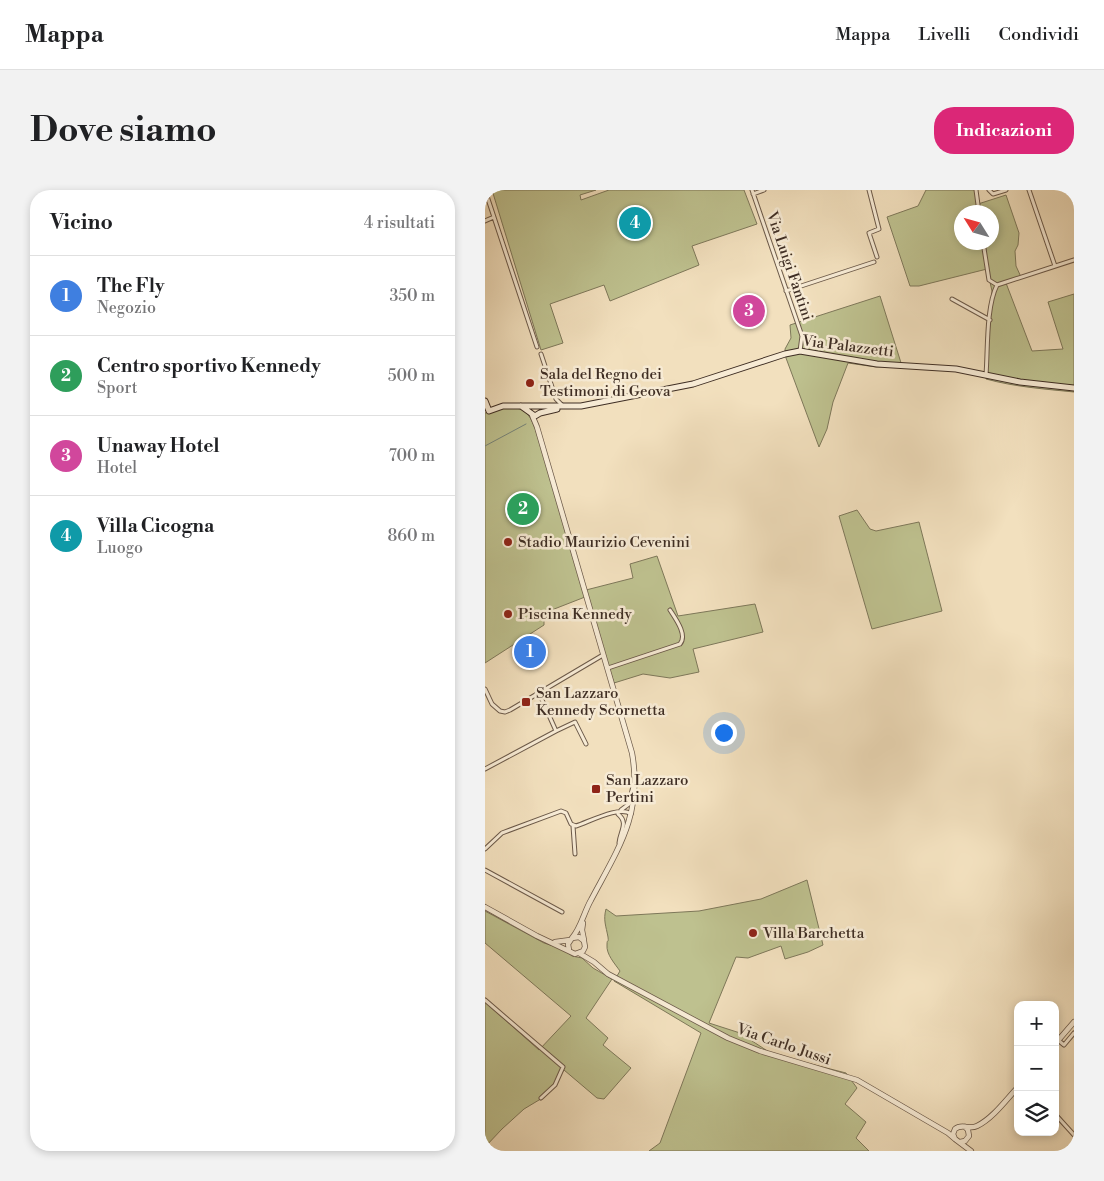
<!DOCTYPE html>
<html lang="it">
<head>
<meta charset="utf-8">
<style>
	body { margin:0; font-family:"Libre Bodoni",serif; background:#f2f2f2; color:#202124 }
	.controls { position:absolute; right:15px; bottom:15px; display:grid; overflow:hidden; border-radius:10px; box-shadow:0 2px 8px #0003 }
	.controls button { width:45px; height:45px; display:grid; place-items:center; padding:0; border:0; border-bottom:1px solid #e0e0e0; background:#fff; color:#202124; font:25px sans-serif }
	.compass { position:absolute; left:469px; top:15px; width:45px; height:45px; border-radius:50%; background:#fff; box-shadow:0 2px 8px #0003; rotate:307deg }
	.you { position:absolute; left:238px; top:542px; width:18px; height:18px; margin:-12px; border:4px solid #fff; border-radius:50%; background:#1a73e8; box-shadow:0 0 0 8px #1a73e833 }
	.badge { display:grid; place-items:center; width:32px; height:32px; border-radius:50%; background:#db2777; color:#fff; font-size:16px; font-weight:700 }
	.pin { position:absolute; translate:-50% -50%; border:2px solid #fff; box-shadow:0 1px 5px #0006 }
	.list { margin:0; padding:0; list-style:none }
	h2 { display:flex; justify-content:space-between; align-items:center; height:65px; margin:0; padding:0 20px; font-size:21px }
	h2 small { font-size:16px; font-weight:400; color:#757577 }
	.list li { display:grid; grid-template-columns:32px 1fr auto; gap:15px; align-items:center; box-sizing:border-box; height:80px; padding:0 20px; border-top:1px solid #e0e0e0 }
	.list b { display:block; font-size:19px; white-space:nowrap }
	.list p { margin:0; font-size:16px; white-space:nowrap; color:#757577 }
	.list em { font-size:16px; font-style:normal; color:#757577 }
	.icon { flex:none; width:28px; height:28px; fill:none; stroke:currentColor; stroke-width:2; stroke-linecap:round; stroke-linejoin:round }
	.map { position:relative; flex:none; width:589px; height:961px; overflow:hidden; border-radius:20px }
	header { display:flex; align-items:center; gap:30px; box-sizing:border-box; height:70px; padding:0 25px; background:#fff; border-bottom:1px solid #e0e0e0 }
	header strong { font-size:24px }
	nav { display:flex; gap:28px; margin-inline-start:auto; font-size:18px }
	.intro { display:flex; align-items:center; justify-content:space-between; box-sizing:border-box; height:120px; padding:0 30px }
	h1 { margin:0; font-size:35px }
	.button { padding:12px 22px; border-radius:20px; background:#db2777; color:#fff; font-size:18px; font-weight:700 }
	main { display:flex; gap:30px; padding:0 30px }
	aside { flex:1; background:#fff; border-radius:20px; box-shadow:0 2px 8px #0003 }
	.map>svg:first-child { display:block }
</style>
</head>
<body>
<header>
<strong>Mappa</strong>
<nav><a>Mappa</a><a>Livelli</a><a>Condividi</a></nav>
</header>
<div class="intro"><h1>Dove siamo</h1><a class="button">Indicazioni</a></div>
<main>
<aside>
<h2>Vicino<small>4 risultati</small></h2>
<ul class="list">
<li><span class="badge" style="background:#3f7fe0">1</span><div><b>The Fly</b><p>Negozio</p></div><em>350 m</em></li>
<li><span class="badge" style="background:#2e9e5b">2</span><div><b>Centro sportivo Kennedy</b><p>Sport</p></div><em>500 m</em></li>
<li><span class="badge" style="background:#d1479c">3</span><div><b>Unaway Hotel</b><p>Hotel</p></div><em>700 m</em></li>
<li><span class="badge" style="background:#0f9aa8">4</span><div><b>Villa Cicogna</b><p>Luogo</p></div><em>860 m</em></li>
</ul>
</aside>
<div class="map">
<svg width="589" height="961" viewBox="0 0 589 961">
	<rect width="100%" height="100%" fill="#f2e0be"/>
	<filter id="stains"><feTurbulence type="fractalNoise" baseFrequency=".004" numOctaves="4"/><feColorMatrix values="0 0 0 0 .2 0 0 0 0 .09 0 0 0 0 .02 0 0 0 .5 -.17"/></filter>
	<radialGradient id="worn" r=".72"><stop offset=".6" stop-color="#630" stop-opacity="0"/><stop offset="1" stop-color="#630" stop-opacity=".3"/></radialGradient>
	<path fill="#bec18f" stroke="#7e785a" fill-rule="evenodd" d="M 7,0 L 111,0 L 95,5 L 96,10 L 124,0 L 259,0 L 272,34 L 207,56 L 214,75 L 125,111 L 119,95 L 65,114 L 78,153 L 56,160 Z
		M 441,0 L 491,0 L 493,14 L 521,5 L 534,43 L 533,55 L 530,61 L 531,76 L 536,87 L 521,93 L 547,161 L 578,159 L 563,112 L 589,104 L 589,202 C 560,199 530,197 501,189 L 507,101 L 502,79 L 434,96 L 425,96 L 402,27 L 433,16 ZM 477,22 L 507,22 L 507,52 L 477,52 Z
		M 395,106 L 417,176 L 391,177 L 363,173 L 348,212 L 342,239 L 334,257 L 301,168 L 300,159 L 306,148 L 305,135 Z
		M 19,216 C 39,219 42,219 50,238 L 101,400 L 148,388 L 145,374 L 172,366 L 193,426 L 270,414 L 278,442 L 208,459 L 214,482 L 185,488 L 158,484 L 129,493 L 100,407 L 59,423 L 59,435 L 0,473 L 0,223 Z
		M 372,320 L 385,339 L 391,341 L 434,332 L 457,421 L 387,439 L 354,326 Z
		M 322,690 L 338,755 L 323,762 L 300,769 L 296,756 L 263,768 L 251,767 L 224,833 L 255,843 L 287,864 L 361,883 L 372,898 L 360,914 L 381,932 L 371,948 L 384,961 L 164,961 L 175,953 L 216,843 L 129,791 L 135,781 C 130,774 121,764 122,755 C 122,747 124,755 123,747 C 121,736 118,730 121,719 L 131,726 L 214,721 L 276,709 Z
		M 0,721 L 59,753 L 78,759 L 87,766 L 97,768 L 108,778 L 127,789 L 101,828 L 123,848 L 118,855 L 146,878 L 119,909 L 112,908 L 79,880 L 59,907 L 39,919 L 17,939 L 0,957 L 0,812 L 54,860 L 86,826 L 0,753 Z"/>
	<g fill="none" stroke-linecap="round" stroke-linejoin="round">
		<path stroke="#76847a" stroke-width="1" d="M 0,256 L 41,234"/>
		<defs>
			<path id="minor" d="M 0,0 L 52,157
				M 267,0 L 317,146 L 315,161
				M 384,0 L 394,39 L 384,43 L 392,67
				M 491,0 L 494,22
				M 504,0 L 508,4 L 521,0
				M 544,0 L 570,76
				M 268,4 L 279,0
				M 0,31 L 9,27
				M 498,52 L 504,90 L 512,95
				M 301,101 L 389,72
				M 467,109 L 505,130
				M 56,164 L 71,209 L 78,216
				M 501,185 C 503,159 501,117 512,95 L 589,70
				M 123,478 L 195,454 C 203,445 190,428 185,420
				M 0,499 L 7,514 L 15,521 L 20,522 L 25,520 L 118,465
				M 71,541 L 90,532 L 101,554
				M 0,579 L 71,541 L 54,503
				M 136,620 L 144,614 L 148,596
				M 133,624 C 144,633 135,641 134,653
				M 88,636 L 90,664
				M 0,659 L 17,643 L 76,621 L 81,623 L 86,634 L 91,636 C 104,632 135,615 146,624
				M 0,680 L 77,722
				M 0,810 L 78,877 L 70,895 L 56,908
				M 573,850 L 579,855 L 589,843
				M 570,924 L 589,945"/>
			<path id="tertiary" d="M 47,225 L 52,237 L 147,563 C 158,624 133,659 106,710 C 99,722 96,738 87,748
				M 0,717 L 52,746 L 90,764 L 98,761 L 100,757 L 99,751 L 94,747 L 87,748 L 83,754 L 84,760
				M 98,733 L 97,740 L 99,750
				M 70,752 L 85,750
				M 94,763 L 109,772 L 123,784 L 243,848 L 275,861 L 372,890 L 463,943 L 470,949
				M 570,854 L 589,832
				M 475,952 L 480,951 L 484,946 L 483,940 L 480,937
				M 486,961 L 470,949 L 468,944 L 470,939 C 477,933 484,940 492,936 C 508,928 521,910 533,897"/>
			<path id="secondary" d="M 0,211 L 4,221 L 18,216 L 96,216 L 208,194 L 300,164 L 315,161 L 392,174 L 471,179 L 535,192 L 589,198
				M 36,216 L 50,226 L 55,223 L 72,219"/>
		</defs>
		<use href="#minor" stroke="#6c5a4a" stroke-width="5"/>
		<use href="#tertiary" stroke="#6c5a4a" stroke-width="6"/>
		<use href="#secondary" stroke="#3f2e24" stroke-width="7"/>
		<use href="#minor" stroke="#f7ebd5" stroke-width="3"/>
		<use href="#tertiary" stroke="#f7ebd5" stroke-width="4.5"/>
		<use href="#secondary" stroke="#f7ebd5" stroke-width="5"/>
	</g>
	<g fill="#8f2418" stroke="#f7ebd5" stroke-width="2">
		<circle cx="45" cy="193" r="5"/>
		<circle cx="23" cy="352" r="5"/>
		<circle cx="23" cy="424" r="5"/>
		<rect x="36" y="507" width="10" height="10" rx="2.5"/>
		<rect x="106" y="594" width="10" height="10" rx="2.5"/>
		<circle cx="268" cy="743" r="5"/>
	</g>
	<g text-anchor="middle" stroke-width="5" stroke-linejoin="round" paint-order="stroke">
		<g font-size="15" fill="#3f2e24" stroke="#f7ebd5">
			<text transform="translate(305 76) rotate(71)" y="5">Via Luigi Fantini</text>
			<text transform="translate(363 156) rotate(7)" y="5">Via Palazzetti</text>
			<text transform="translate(299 854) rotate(19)" y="5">Via Carlo Jussi</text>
		</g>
		<g font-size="15" fill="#3f2e24" stroke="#f7ebd5" text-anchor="start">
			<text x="55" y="189">Sala del Regno dei<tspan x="55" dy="17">Testimoni di Geova</tspan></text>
			<text x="33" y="357">Stadio Maurizio Cevenini</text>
			<text x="33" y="429">Piscina Kennedy</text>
			<text x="51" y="508">San Lazzaro<tspan x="51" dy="17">Kennedy Scornetta</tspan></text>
			<text x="121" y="595">San Lazzaro<tspan x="121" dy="17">Pertini</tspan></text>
			<text x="278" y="748">Villa Barchetta</text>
		</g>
	</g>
	<rect width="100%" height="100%" filter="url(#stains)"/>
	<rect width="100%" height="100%" fill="url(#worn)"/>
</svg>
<div class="controls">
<button>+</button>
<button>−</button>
<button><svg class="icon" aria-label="layers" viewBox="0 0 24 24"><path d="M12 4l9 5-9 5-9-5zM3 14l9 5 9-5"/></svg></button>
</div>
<svg class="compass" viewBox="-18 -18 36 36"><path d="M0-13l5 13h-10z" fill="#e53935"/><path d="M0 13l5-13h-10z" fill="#757577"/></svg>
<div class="you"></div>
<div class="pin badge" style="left:45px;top:462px;background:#3f7fe0">1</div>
<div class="pin badge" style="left:38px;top:319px;background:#2e9e5b">2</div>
<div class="pin badge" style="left:264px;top:121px;background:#d1479c">3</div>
<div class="pin badge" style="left:150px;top:33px;background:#0f9aa8">4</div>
</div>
</main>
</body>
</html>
